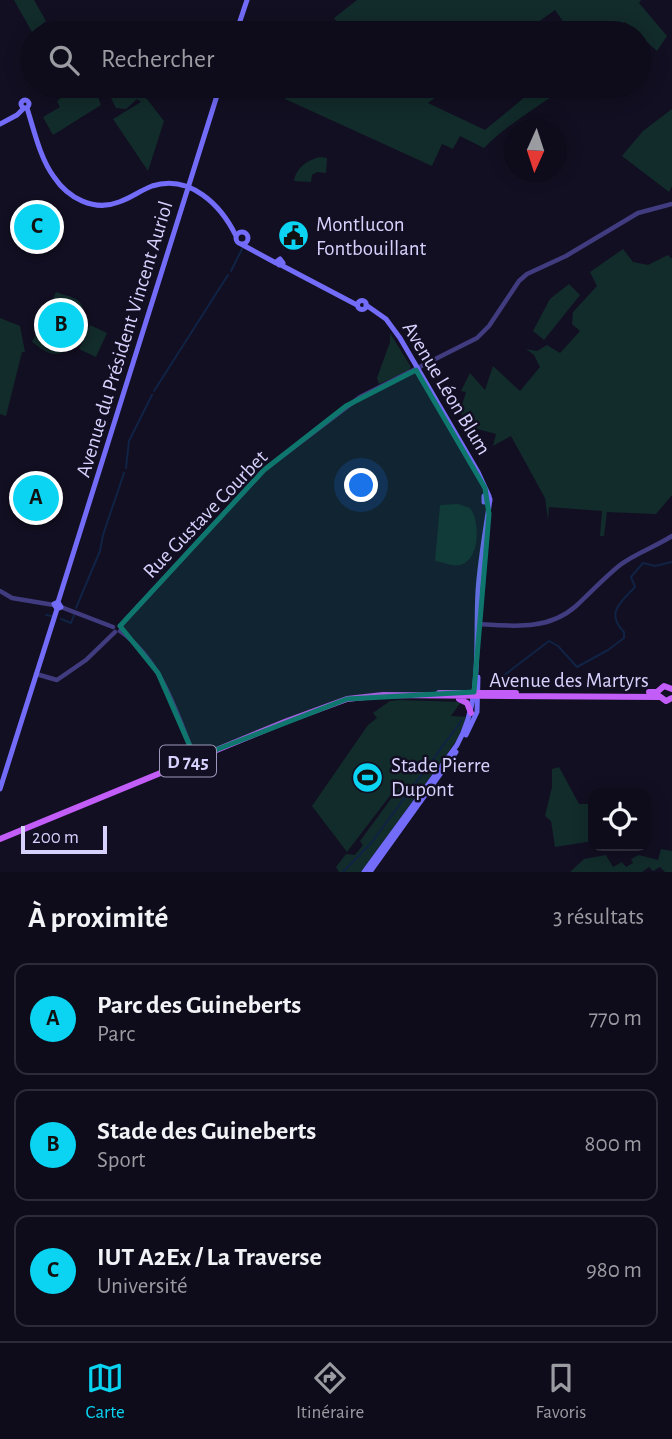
<!DOCTYPE html>
<html lang="fr">
<head>
<meta charset="utf-8">
<style>
	body { margin:0; font-family:"Alegreya Sans",sans-serif; background:#1c1927; color:#f1f3f6 }
	.controls { position:absolute; right:21px; bottom:21px; display:grid; overflow:hidden; border-radius:14px; box-shadow:0 4px 18px #0003 }
	.controls button { width:63px; height:63px; display:grid; place-items:center; padding:0; border:0; border-bottom:2px solid #2e2b39; background:#0e0b1a; color:#f1f3f6; font:35px sans-serif }
	.compass { position:absolute; left:504px; top:119px; width:63px; height:63px; border-radius:50%; background:#0e0b1a; box-shadow:0 4px 18px #0003; rotate:183deg }
	.scale { position:absolute; left:21px; bottom:18px; width:86px; box-sizing:border-box; padding-left:7px; border:4px solid #d7d1fd; border-top:0; font-size:19px; line-height:24px; white-space:nowrap; color:#d7d1fd; -webkit-text-stroke:5px #120f22; paint-order:stroke }
	.you { position:absolute; left:362px; top:486px; width:24px; height:24px; margin:-18px; border:5px solid #fff; border-radius:50%; background:#1a73e8; box-shadow:0 0 0 10px #1a73e833 }
	.badge { display:grid; place-items:center; width:46px; height:46px; border-radius:50%; background:#0ad4f1; color:#111; font-size:23px; font-weight:700 }
	.pin { position:absolute; translate:-50% -50%; border:4px solid #fff; box-shadow:0 2px 7px #0006 }
	.list { margin:0; padding:0; list-style:none }
	h2 { display:flex; justify-content:space-between; align-items:center; height:91px; margin:0; padding:0 28px; font-size:30px }
	h2 small { font-size:23px; font-weight:400; color:#9b9ba2 }
	.list li { display:grid; grid-template-columns:46px 1fr auto; gap:21px; align-items:center; box-sizing:border-box; height:112px; margin:0 14px 14px; padding:0 14px; border:2px solid #2e2b39; border-radius:14px }
	.list b { display:block; font-size:26px; white-space:nowrap }
	.list p { margin:0; font-size:23px; white-space:nowrap; color:#9b9ba2 }
	.list em { font-size:23px; font-style:normal; color:#9b9ba2 }
	.icon { flex:none; width:38px; height:38px; fill:none; stroke:currentColor; stroke-width:2; stroke-linecap:round; stroke-linejoin:round }
	.map { position:relative; flex:none; width:672px; height:872px; overflow:hidden }
	.search { position:absolute; background:#0e0b1a; box-shadow:0 4px 18px #0003; left:21px; right:21px; top:21px; height:77px; display:flex; align-items:center; gap:18px; box-sizing:border-box; padding:0 24px; border-radius:38px; color:#9b9ba2; font-size:26px }
	.sheet { height:469px; background:#0e0b1a }
	nav { display:flex; justify-content:space-around; align-items:center; box-sizing:border-box; height:98px; border-top:2px solid #2e2b39; background:#0e0b1a; font-size:19px; color:#9b9ba2 }
	nav a { display:grid; justify-items:center; gap:4px }
	nav .on { color:#0ad4f1 }
	.map>svg:first-child { display:block }
</style>
</head>
<body>
<div class="map">
<svg width="672" height="872" viewBox="0 0 672 872">
	<rect width="100%" height="100%" fill="#120f22"/>
	<path fill="#122c2b" d="M 14,0 L 34,0 L 46,21 L 32,32 Z
		M 357,0 L 641,0 L 639,3 L 667,36 L 657,51 L 625,22 L 613,33 L 571,33 L 555,10 L 523,33 L 337,33 L 340,26 L 334,18 Z
		M 69,86 L 81,86 L 83,89 L 94,86 L 101,105 L 53,135 L 43,117 L 60,107 L 57,101 L 60,99 L 59,92 Z
		M 106,86 L 131,86 L 137,94 L 147,99 L 164,121 L 148,171 L 113,119 L 141,102 L 137,99 L 126,109 L 116,108 L 111,98 L 113,96 Z
		M 289,86 L 451,86 L 428,103 L 485,130 L 538,86 L 566,86 C 539,107 507,124 484,148 L 460,136 L 453,149 L 442,144 L 432,166 L 285,99 Z
		M 672,109 L 672,186 L 669,192 L 622,156 L 643,131 Z
		M 320,157 L 327,158 L 326,173 L 317,172 L 312,175 L 311,182 L 294,181 C 296,168 307,160 320,157 Z
		M 623,249 L 633,262 L 648,265 L 668,255 L 672,259 L 672,495 L 656,514 L 607,512 L 604,536 L 600,536 L 602,511 L 549,507 L 548,520 L 545,498 L 511,436 L 493,446 L 496,434 L 470,427 L 460,412 L 466,392 L 461,391 L 470,373 L 485,390 L 493,366 L 520,391 L 540,367 L 534,355 L 526,349 L 537,351 L 547,345 L 560,353 L 580,331 L 572,324 L 573,312 L 597,286 L 590,272 Z
		M 569,284 L 580,295 L 544,340 L 533,331 L 550,299 Z
		M 56,292 C 65,296 76,296 81,304 C 90,317 73,353 57,354 C 47,355 40,347 32,342 Z
		M 0,318 L 20,326 L 25,352 L 22,352 L 6,416 L 0,414 Z
		M 90,325 L 107,333 L 96,357 L 79,349 Z
		M 390,333 L 411,367 L 408,371 L 379,384 L 377,378 L 390,342 Z
		M 19,483 L 30,486 L 32,483 L 49,488 L 48,492 L 59,495 L 54,512 L 43,509 L 41,512 L 24,507 L 25,503 L 14,500 Z
		M 458,504 L 470,508 C 480,520 480,557 463,564 C 453,568 445,562 435,561 L 440,505 Z
		M 400,700 L 461,702 L 451,716 L 468,717 L 457,740 L 361,872 L 339,872 L 336,867 L 346,854 L 355,855 L 363,845 L 360,841 L 404,781 L 402,780 L 347,852 L 312,806 L 368,725 L 377,718 L 373,713 L 390,701 Z
		M 559,767 L 579,804 L 593,804 L 593,819 L 588,822 L 593,832 L 593,841 L 555,847 L 551,821 L 545,816 L 552,787 L 552,769 Z
		M 661,849 L 672,851 L 672,872 L 665,872 L 660,867 L 653,871 L 649,867 L 642,872 L 570,872 L 584,859 L 606,855 L 613,867 L 622,862 L 626,867 L 633,863 L 631,859 L 639,855 L 658,860 Z"/>
	<g fill="none" stroke-linecap="round" stroke-linejoin="round">
		<path stroke="#102345" stroke-width="2" d="M 231,271 L 242,249
			M 154,391 L 228,275
			M 126,468 L 129,441 L 152,395
			M 76,608 L 100,551 L 103,535 L 124,473
			M 46,615 L 51,616
			M 61,619 L 71,623 L 74,615
			M 490,686 L 549,641 L 558,646 L 577,667 L 608,650 L 624,638 L 624,632 C 605,613 621,602 635,587 L 631,577 L 643,563 L 655,566 L 672,562
			M 343,872 L 372,842 L 462,720"/>
		<path stroke="#403c7f" stroke-width="4.5" d="M 0,591 L 12,598 L 54,605
			M 61,607 L 113,627
			M 477,624 C 512,626 548,631 576,606 C 591,592 604,578 620,565 C 636,553 655,547 672,536
			M 120,626 L 264,470 L 360,397 L 477,338 L 489,326 L 519,281 L 527,274 L 566,256 L 638,213 L 672,204
			M 120,631 C 162,661 176,712 195,758
			M 36,674 L 57,680 L 86,660 L 115,632"/>
		<path stroke="#736cf9" stroke-width="5" d="M 236,33 L 247,0
			M21 104a4 4 0 1 1 8 0a4 4 0 1 1-8 0Z
			M 27,108 C 34,130 40,158 54,177 C 68,198 94,212 119,202 C 131,198 141,190 152,186 C 190,174 221,205 236,236
			M 0,124 L 17,115 L 24,108
			M236 238a6 6 0 1 1 12 0a6 6 0 1 1-12 0Z
			M 241,244 L 276,263
			M 280,259 L 283,263 L 279,265 L 276,262 Z
			M 281,265 L 357,305
			M357.5 305a4.5 4.5 0 1 1 9 0a4.5 4.5 0 1 1-9 0Z
			M 366,305 L 386,319 L 400,338 L 478,472 L 489,496
			M 58,602 L 220,86
			M 58,602 L 61,607 L 57,609 L 54,604 Z
			M 466,735 L 477,712 L 478,677
			M 0,789 L 57,609
			M 364,872 L 457,745 C 483,699 475,642 478,591 C 480,560 486,529 490,499 L 488,495 L 484,496 L 484,502 L 490,501
			M 370,872 L 456,752"/>
		<path stroke="#c25df8" stroke-width="6" d="M 649,692 L 657,692 L 664,686 L 672,689
			M 439,693 L 516,693
			M 659,696 L 666,701 L 672,698
			M 459,699 L 467,703 L 471,713
			M 0,839 L 287,721 L 347,699 L 383,695 L 659,697"/>
	</g>
	<path fill="#0f766e" fill-opacity="0.2" stroke="#0f766e" stroke-width="5" stroke-linejoin="round" d="M 416,370 L 485,488 L 489,514 L 474,692 L 347,699 L 195,758 L 158,673 L 120,626 L 264,470 L 346,406 Z"/>
	<defs>
		<symbol id="civic-disc" viewBox="-11 -11 22 22"><circle r="9.5" fill="#0ad4f1" stroke="#120f22"/><path d="M-.6-6.5H3V-4.5H.6V-3L4-1V1h2V6H-6V1h2V-1L-.6-3ZM-1.2 2.5V6h2.4V2.5Z" fill="#111"/></symbol>
		<symbol id="stadium-disc" viewBox="-11 -11 22 22"><circle r="9.5" fill="#0ad4f1" stroke="#120f22"/><path d="M0-5a6.5 5 0 1 0 0 10a6.5 5 0 1 0 0-10ZM-3.5-1.8h7v3.6h-7Z" fill="#111"/></symbol>
	</defs>
	<g fill-rule="evenodd">
		<use href="#civic-disc" x="276" y="218" width="35" height="35"/>
		<use href="#stadium-disc" x="350" y="760" width="35" height="35"/>
	</g>
	<g text-anchor="middle" stroke-width="5" stroke-linejoin="round" paint-order="stroke">
		<rect fill="#120f22" stroke="#9c97bb" stroke-width="2" x="160" y="745.5" width="56" height="31" rx="5"/>
		<g font-size="19" font-weight="bold" fill="#d7d1fd">
			<text x="188" y="768">D 745</text>
		</g>
		<g font-size="21" fill="#d7d1fd" stroke="#120f22" text-anchor="start">
			<text x="316" y="231">Montlucon<tspan x="316" dy="24">Fontbouillant</tspan></text>
			<text x="391" y="772">Stade Pierre<tspan x="391" dy="24">Dupont</tspan></text>
		</g>
		<g font-size="21" fill="#d7d1fd" stroke="#120f22">
			<text transform="translate(124 339) rotate(-73)" y="7">Avenue du Président Vincent Auriol</text>
			<text transform="translate(447 388) rotate(59)" y="7">Avenue Léon Blum</text>
			<text transform="translate(205 514) rotate(-46)" y="7">Rue Gustave Courbet</text>
			<text x="569" y="687">Avenue des Martyrs</text>
		</g>
	</g>
</svg>
<div class="controls">
<button><svg class="icon" aria-label="locate" viewBox="0 0 24 24"><circle cx="12" cy="12" r="6"/><path d="M12 2v4M12 18v4M2 12h4M18 12h4"/></svg></button>
</div>
<svg class="compass" viewBox="-18 -18 36 36"><path d="M0-13l5 13h-10z" fill="#e53935"/><path d="M0 13l5-13h-10z" fill="#9b9ba2"/></svg>
<div class="scale">200 m</div>
<div class="you"></div>
<div class="pin badge" style="left:36px;top:498px">A</div>
<div class="pin badge" style="left:61px;top:325px">B</div>
<div class="pin badge" style="left:37px;top:227px">C</div>
<div class="search"><svg class="icon" aria-label="search" viewBox="0 0 24 24"><circle cx="10" cy="10" r="6"/><path d="M15 15l6 6"/></svg>Rechercher</div>
</div>
<section class="sheet">
<h2>À proximité<small>3 résultats</small></h2>
<ul class="list">
<li><span class="badge">A</span><div><b>Parc des Guineberts</b><p>Parc</p></div><em>770 m</em></li>
<li><span class="badge">B</span><div><b>Stade des Guineberts</b><p>Sport</p></div><em>800 m</em></li>
<li><span class="badge">C</span><div><b>IUT A2Ex / La Traverse</b><p>Université</p></div><em>980 m</em></li>
</ul>
</section>
<nav>
<a class="on"><svg class="icon" aria-label="map" viewBox="0 0 24 24"><path d="M3 6l6-2 6 2 6-2v14l-6 2-6-2-6 2zM9 4v14M15 6v14"/></svg>Carte</a>
<a><svg class="icon" aria-label="directions" viewBox="0 0 24 24"><path d="M12 3l9 9-9 9-9-9zM9 14v-3h6M13 9l2 2-2 2"/></svg>Itinéraire</a>
<a><svg class="icon" aria-label="saved" viewBox="0 0 24 24"><path d="M7 4h10v16l-5-4-5 4z"/></svg>Favoris</a>
</nav>
</body>
</html>
